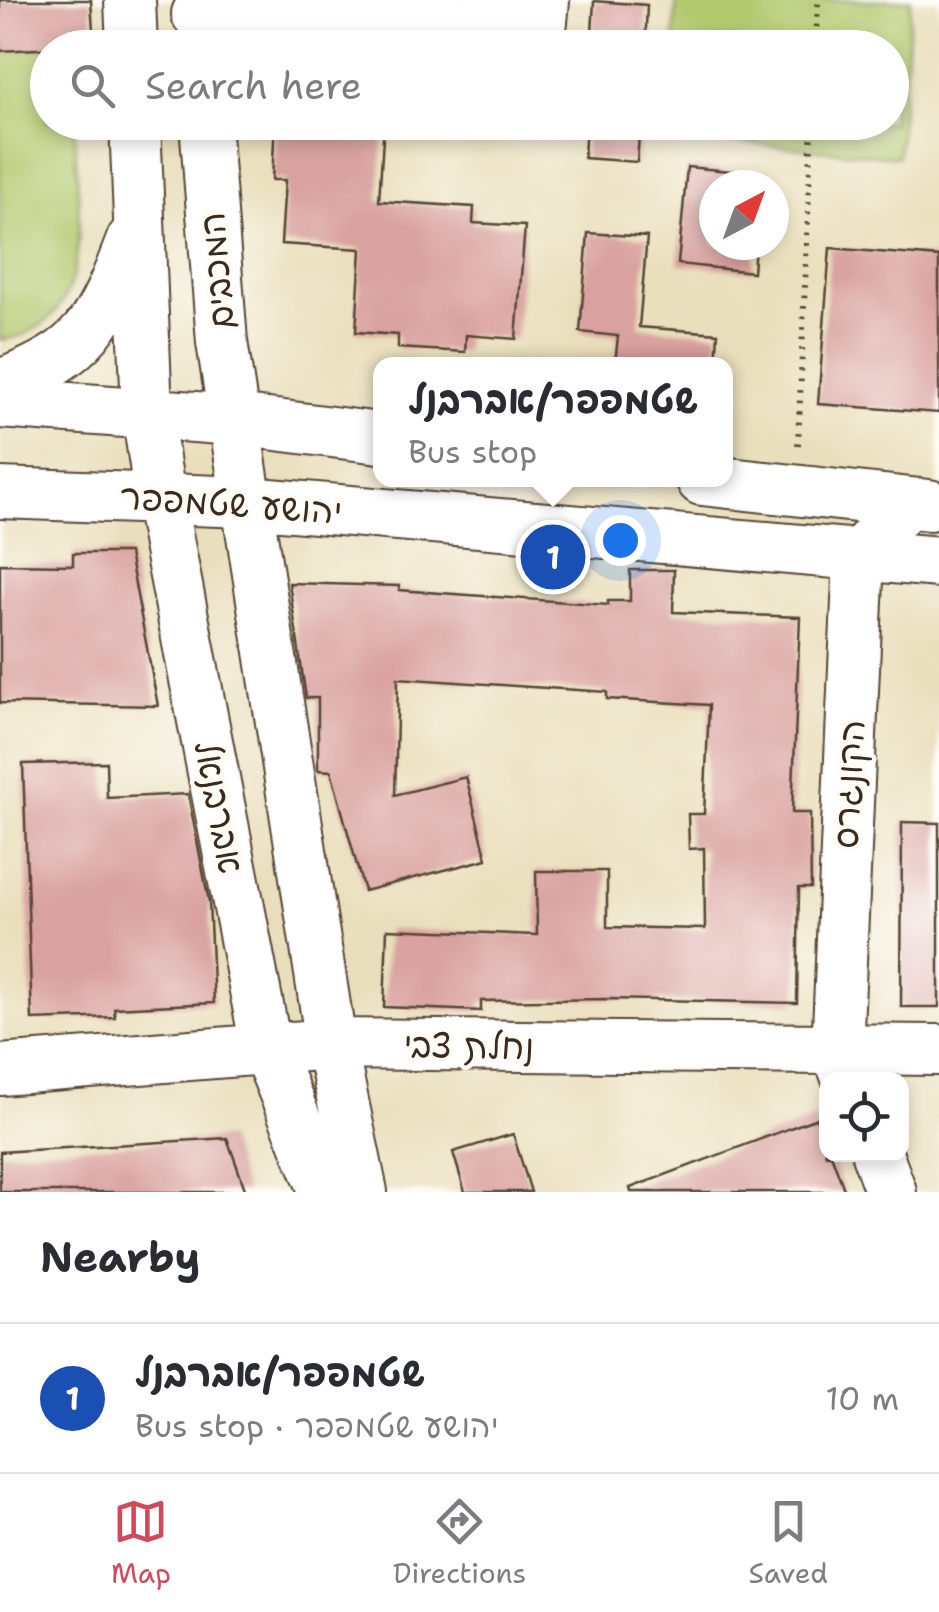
<!DOCTYPE html>
<html lang="en">
<head>
<meta charset="utf-8">
<style>
	body { margin:0; font-family:"Shantell Sans","Playpen Sans Hebrew",sans-serif; background:#f7f7f7; color:#2b2b33 }
	.controls { position:absolute; right:30px; bottom:30px; display:grid; overflow:hidden; border-radius:20px; box-shadow:0 5px 15px #0003 }
	.controls button { width:90px; height:90px; display:grid; place-items:center; padding:0; border:0; border-bottom:2px solid #e1e1e2; background:#fff; color:#2b2b33; font:50px sans-serif }
	.compass { position:absolute; left:699px; top:170px; width:90px; height:90px; border-radius:50%; background:#fff; box-shadow:0 5px 15px #0003; rotate:41deg }
	.you { position:absolute; left:620px; top:540px; width:35px; height:35px; margin:-25px; border:8px solid #fff; border-radius:50%; background:#1a73e8; box-shadow:0 0 0 15px #1a73e833 }
	.badge { display:grid; place-items:center; width:65px; height:65px; border-radius:50%; background:#d1495b; color:#fff; font-size:32px; font-weight:700 }
	.pin { position:absolute; translate:-50% -50%; border:5px solid #fff; box-shadow:0 2px 10px #0006 }
	.popup { position:absolute; left:373px; top:357px; width:360px; height:130px; box-sizing:border-box; display:grid; place-content:center; border-radius:20px; background:#fff; filter:drop-shadow(0 2px 8px #0005); font-size:32px; white-space:nowrap; color:#7c7c81 }
	.popup b { font-size:38px; color:#2b2b33 }
	.popup::after { content:''; position:absolute; left:50%; top:100%; margin-left:-20px; border:20px solid transparent; border-top-color:#fff }
	.list { margin:0; padding:0; list-style:none }
	h2 { display:flex; justify-content:space-between; align-items:center; height:130px; margin:0; padding:0 40px; font-size:42px }
	h2 small { font-size:32px; font-weight:400; color:#7c7c81 }
	.list li { display:grid; grid-template-columns:65px 1fr auto; gap:30px; align-items:center; box-sizing:border-box; height:150px; padding:0 40px; border-top:2px solid #e1e1e2 }
	.list b { display:block; font-size:38px; white-space:nowrap }
	.list p { margin:0; font-size:32px; white-space:nowrap; color:#7c7c81 }
	.list em { font-size:32px; font-style:normal; color:#7c7c81 }
	.icon { flex:none; width:55px; height:55px; fill:none; stroke:currentColor; stroke-width:2; stroke-linecap:round; stroke-linejoin:round }
	.map { position:relative; flex:none; width:939px; height:1192px; overflow:hidden }
	.search { position:absolute; background:#fff; box-shadow:0 5px 15px #0003; left:30px; right:30px; top:30px; height:110px; display:flex; align-items:center; gap:25px; box-sizing:border-box; padding:0 35px; border-radius:55px; color:#7c7c81; font-size:38px }
	.sheet { height:280px; background:#fff }
	nav { display:flex; justify-content:space-around; align-items:center; box-sizing:border-box; height:140px; border-top:2px solid #e1e1e2; background:#fff; font-size:28px; color:#7c7c81 }
	nav a { display:grid; justify-items:center; gap:5px }
	nav .on { color:#d1495b }
	.map>svg:first-child { display:block }
</style>
</head>
<body>
<div class="map">
<svg width="939" height="1192" viewBox="0 0 939 1192">
	<rect width="100%" height="100%" fill="#fdfcf7"/>
	<filter id="ink" filterUnits="userSpaceOnUse"><feTurbulence type="fractalNoise" baseFrequency=".01" numOctaves="2"/><feDisplacementMap in="SourceGraphic" scale="20" xChannelSelector="R" yChannelSelector="G"/><feConvolveMatrix kernelMatrix="1 2 1 2 8 2 1 2 1" color-interpolation-filters="sRGB"/></filter>
	<filter id="wash" filterUnits="userSpaceOnUse"><feTurbulence type="fractalNoise" baseFrequency=".0048" numOctaves="4" result="noise"/><feDisplacementMap in="SourceGraphic" scale="40" xChannelSelector="R" yChannelSelector="G"/><feGaussianBlur stdDeviation="2.25" result="paint"/><feColorMatrix in="noise" values="0 0 0 0 0 0 0 0 0 0 0 0 0 0 0 0 0 1.4 0 .05"/><feComposite in="paint" operator="in"/></filter>
	<g filter="url(#wash)">
		<rect width="100%" height="100%" fill="#eadfbc"/>
		<path fill="#b2c96d" stroke="#767a46" stroke-width="2.5" d="M 677,0 L 911,0 L 898,157 L 666,136 L 667,123 L 892,122 L 892,48 L 673,47 Z
			M 47,48 L 48,122 L 74,123 C 76,199 104,327 0,340 L 0,51 Z"/>
		<g id="blocks">
			<path fill="#d9a19f" d="M 0,0 L 91,0 L 94,46 L 0,51 Z
				M 594,1 L 647,5 L 645,48 L 591,48 Z
				M 275,122 L 384,122 L 379,201 L 474,207 L 473,223 L 525,226 L 516,339 L 466,335 L 465,352 L 398,348 L 398,335 L 356,332 L 361,249 L 281,244 L 285,180 L 272,180 Z
				M 586,122 L 640,122 L 637,162 L 584,158 Z
				M 687,167 L 761,174 L 760,185 L 714,185 L 714,245 L 755,245 L 753,272 L 678,264 Z
				M 588,233 L 647,237 L 639,327 L 718,333 L 716,364 L 615,364 L 618,336 L 580,332 Z
				M 830,248 L 939,257 L 939,413 L 818,404 Z
				M 73,553 L 129,553 L 158,706 L 0,703 L 0,564 L 73,565 Z
				M 630,570 L 674,570 L 673,612 L 800,617 L 792,813 L 810,813 L 811,888 L 799,888 L 797,1003 L 608,999 L 481,1001 L 481,1011 L 384,1007 L 387,929 L 537,935 L 536,871 L 607,871 L 607,927 L 705,929 L 704,848 L 689,849 L 688,814 L 704,814 L 709,705 L 607,699 L 607,692 L 398,678 L 395,795 L 466,777 L 487,859 L 364,891 L 331,771 L 318,770 L 318,698 L 306,698 L 289,583 L 399,586 L 399,590 L 608,605 L 608,601 L 630,601 Z
				M 106,762 L 107,798 L 188,794 L 209,902 L 214,1003 L 114,1008 L 115,1017 L 32,1020 L 23,764 Z
				M 902,822 L 939,823 L 939,1007 L 901,1007 Z
				M 817,1118 L 826,1154 L 831,1154 L 845,1192 L 631,1192 L 630,1188 Z
				M 513,1134 L 531,1192 L 465,1192 L 453,1152 Z
				M 227,1138 L 246,1192 L 0,1192 L 0,1152 Z"/>
		</g>
	</g>
	<g filter="url(#ink)">
		<use href="#blocks" fill-opacity="0" stroke="#554536" stroke-width="2.5"/>
		<g fill="none" stroke-linecap="round" stroke-linejoin="round">
			<defs>
				<path id="minor" d="M 130,0 L 132,48
					M 197,14 L 542,22 L 544,0
					M 135,122 L 147,412 L 160,498 L 266,1047 L 325,1192
					M 205,122 L 222,342 L 331,1044 L 362,1192
					M 0,385 C 87,353 100,324 132,240
					M 0,403 L 236,420 L 380,438
					M 702,480 L 929,505
					M 0,493 L 247,502 L 939,562
					M 0,1070 L 331,1044 L 939,1050
					M 848,1080 L 837,1051 L 859,556 L 905,504
					M 877,1154 L 891,1192"/>
			</defs>
			<use href="#minor" stroke="#554536" stroke-width="54"/>
			<path stroke="#554536" stroke-width="6" stroke-dasharray="2.5 8" stroke-linecap="butt" d="M 816,48 L 818,0
				M 798,445 L 812,122"/>
			<use href="#minor" stroke="#fff" stroke-width="50"/>
		</g>
	</g>
	<g text-anchor="middle" stroke-width="9" stroke-linejoin="round" paint-order="stroke">
		<g font-size="35" fill="#3b2a1e" stroke="#fdfcf7">
			<text transform="translate(217 271) rotate(-95)" y="12">המכבים</text>
			<text transform="translate(231 504) rotate(4)" y="12">יהושע שטמפפר</text>
			<text transform="translate(849 784) rotate(-87)" y="12">הקונגרס</text>
			<text transform="translate(219 807) rotate(79)" y="12">אברבנאל</text>
			<text transform="translate(469 1046) rotate(1)" y="12">נחלת צבי</text>
		</g>
	</g>
</svg>
<div class="controls">
<button><svg class="icon" aria-label="locate" viewBox="0 0 24 24"><circle cx="12" cy="12" r="6"/><path d="M12 2v4M12 18v4M2 12h4M18 12h4"/></svg></button>
</div>
<svg class="compass" viewBox="-18 -18 36 36"><path d="M0-13l5 13h-10z" fill="#e53935"/><path d="M0 13l5-13h-10z" fill="#7c7c81"/></svg>
<div class="you"></div>
<div class="pin badge" style="left:553px;top:557px;background:#1a4fb4">1</div>
<div class="popup"><b>שטמפפר/אברבנל</b>Bus stop</div>
<div class="search"><svg class="icon" aria-label="search" viewBox="0 0 24 24"><circle cx="10" cy="10" r="6"/><path d="M15 15l6 6"/></svg>Search here</div>
</div>
<section class="sheet">
<h2>Nearby<small></small></h2>
<ul class="list">
<li><span class="badge" style="background:#1a4fb4">1</span><div><b>שטמפפר/אברבנל</b><p>Bus stop · יהושע שטמפפר</p></div><em>10 m</em></li>
</ul>
</section>
<nav>
<a class="on"><svg class="icon" aria-label="map" viewBox="0 0 24 24"><path d="M3 6l6-2 6 2 6-2v14l-6 2-6-2-6 2zM9 4v14M15 6v14"/></svg>Map</a>
<a><svg class="icon" aria-label="directions" viewBox="0 0 24 24"><path d="M12 3l9 9-9 9-9-9zM9 14v-3h6M13 9l2 2-2 2"/></svg>Directions</a>
<a><svg class="icon" aria-label="saved" viewBox="0 0 24 24"><path d="M7 4h10v16l-5-4-5 4z"/></svg>Saved</a>
</nav>
</body>
</html>
